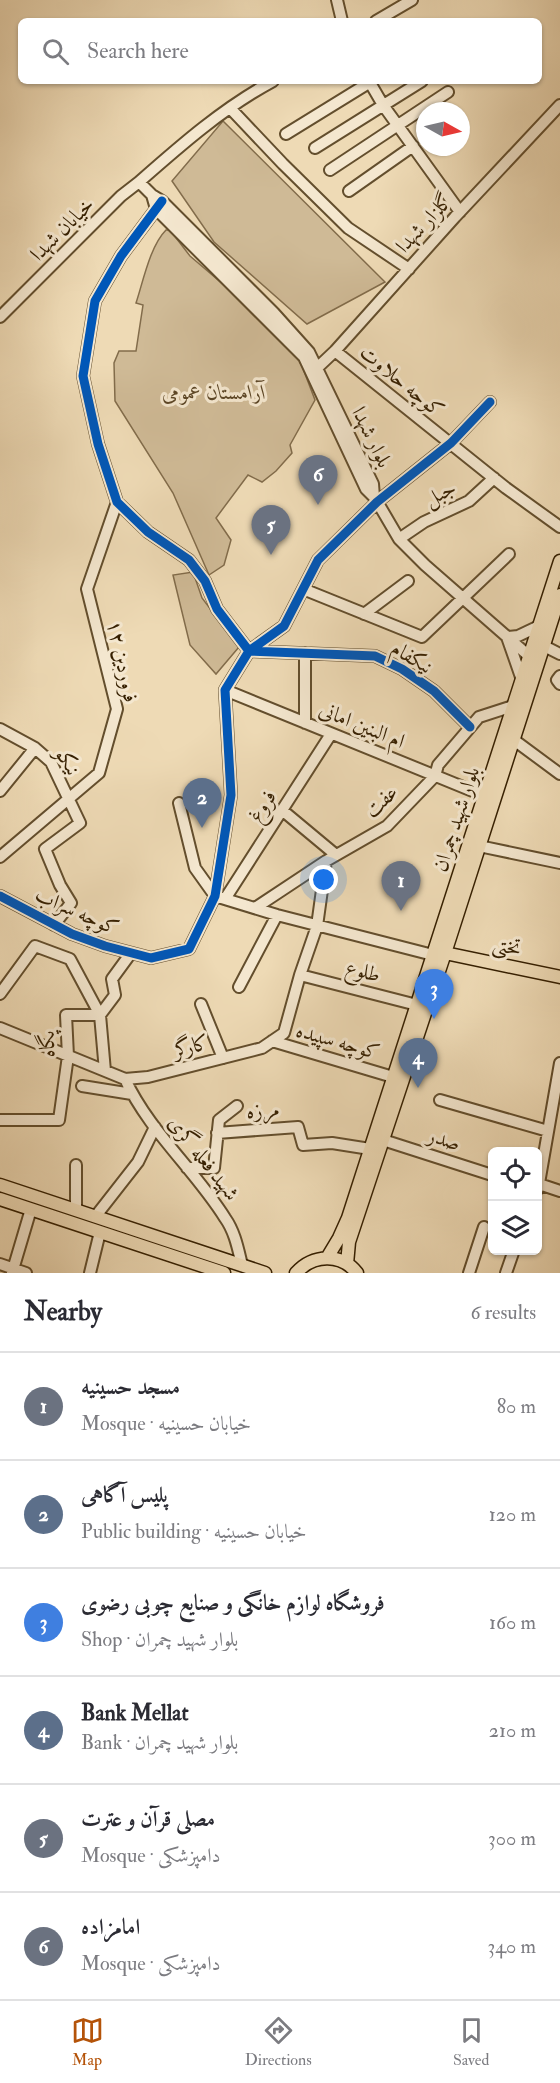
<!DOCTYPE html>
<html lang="en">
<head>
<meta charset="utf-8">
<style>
	body { margin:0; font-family:"IM FELL Double Pica",Amiri,serif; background:#f7f7f7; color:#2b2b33 }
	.controls { position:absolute; right:18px; bottom:18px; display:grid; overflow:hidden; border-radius:9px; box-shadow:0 2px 4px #0004 }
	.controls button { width:54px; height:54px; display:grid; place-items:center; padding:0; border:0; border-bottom:2px solid #e1e1e2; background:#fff; color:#2b2b33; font:30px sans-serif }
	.compass { position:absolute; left:416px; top:102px; width:54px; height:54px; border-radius:50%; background:#fff; box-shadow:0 2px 4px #0004; rotate:98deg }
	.you { position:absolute; left:324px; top:880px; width:21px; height:21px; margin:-15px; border:4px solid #fff; border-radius:50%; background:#1a73e8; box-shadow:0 0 0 9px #1a73e833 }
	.badge { display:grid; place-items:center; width:39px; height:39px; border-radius:50%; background:#b45309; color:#fff; font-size:20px; font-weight:700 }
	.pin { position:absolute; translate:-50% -50px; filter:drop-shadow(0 2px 3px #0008) }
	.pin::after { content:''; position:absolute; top:32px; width:21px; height:18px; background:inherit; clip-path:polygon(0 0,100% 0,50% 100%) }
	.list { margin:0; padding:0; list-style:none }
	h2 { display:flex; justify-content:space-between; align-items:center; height:78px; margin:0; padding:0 24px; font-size:26px }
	h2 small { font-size:20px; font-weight:400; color:#7c7c81 }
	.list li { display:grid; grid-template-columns:39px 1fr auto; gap:18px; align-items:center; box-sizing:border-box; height:108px; padding:0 24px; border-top:2px solid #e1e1e2 }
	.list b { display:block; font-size:22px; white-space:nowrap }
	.list p { margin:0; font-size:20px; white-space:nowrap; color:#7c7c81 }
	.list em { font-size:20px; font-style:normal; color:#7c7c81 }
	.icon { flex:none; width:33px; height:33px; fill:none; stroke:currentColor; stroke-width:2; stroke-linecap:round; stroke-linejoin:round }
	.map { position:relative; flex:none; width:560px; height:1273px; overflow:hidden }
	.search { position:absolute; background:#fff; box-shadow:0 2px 4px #0004; left:18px; right:18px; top:18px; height:66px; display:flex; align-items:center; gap:15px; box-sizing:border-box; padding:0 21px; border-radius:9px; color:#7c7c81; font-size:22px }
	.sheet { height:726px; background:#fff }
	nav { display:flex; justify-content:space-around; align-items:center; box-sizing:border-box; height:84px; border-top:2px solid #e1e1e2; background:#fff; font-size:16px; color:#7c7c81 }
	nav a { display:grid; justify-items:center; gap:3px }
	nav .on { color:#b45309 }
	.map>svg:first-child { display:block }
</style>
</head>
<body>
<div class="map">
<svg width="560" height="1273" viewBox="0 0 560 1273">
	<rect width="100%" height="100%" fill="#eedab5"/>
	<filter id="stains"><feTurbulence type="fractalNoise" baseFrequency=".00333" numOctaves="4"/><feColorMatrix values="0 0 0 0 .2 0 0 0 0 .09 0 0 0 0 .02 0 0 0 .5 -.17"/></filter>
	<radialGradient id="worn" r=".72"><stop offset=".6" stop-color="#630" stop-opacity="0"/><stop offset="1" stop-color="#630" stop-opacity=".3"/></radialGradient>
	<path fill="#cfba96" stroke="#826c4b" stroke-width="1.5" d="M 223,121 L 385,282 L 307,324 L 214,242 L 172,181 Z
		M 166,230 L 170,230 L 190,256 L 285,337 L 302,366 L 315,400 L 290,445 L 292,453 L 276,471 L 262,482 L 248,475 L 216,518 L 231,540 L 224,565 L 209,575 L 173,493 L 115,401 L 114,363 L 119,351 L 136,351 L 143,305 L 136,303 C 143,282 150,246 166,230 Z
		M 193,572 L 202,598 L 239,647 L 216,674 L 190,645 L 173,575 Z"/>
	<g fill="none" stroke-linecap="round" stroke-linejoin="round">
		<defs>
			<path id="minor" d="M 337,0 L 342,21
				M 376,21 L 412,0
				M 369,81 L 383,105 L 460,212
				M 230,108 L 283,164 L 348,228 L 409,269
				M 286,134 L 372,81
				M 315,148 L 422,81
				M 330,170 L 448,92
				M 139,182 C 181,145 223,108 273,81
				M 349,191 L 413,146
				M 152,195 L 156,209 L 304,357 L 366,489 L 375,498 L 399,539 L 425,565 L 529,656
				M 162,201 L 121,256 L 95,301 L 83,376 L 98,444 L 117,502 L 148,532 L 189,560 L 205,581 L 217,609 L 249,651 L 375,656 L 402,669 L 434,691 L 470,727
				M 0,317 L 121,196 L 139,182 L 152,195 L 162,201 L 274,313 L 309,352 L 373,484 L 374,497
				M 335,351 L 506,488 L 560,527
				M 317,368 L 335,351 L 455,217 L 560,105
				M 399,539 L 424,522 L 469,501 L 494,478
				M 303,589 L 422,637 L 509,554
				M 364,614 L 408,581
				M 544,646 L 560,654
				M 560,676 L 557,680 L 560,684
				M 522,680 L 507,637 L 518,636 L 539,626
				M 225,690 L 485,796
				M 305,723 L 305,653
				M 0,729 L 35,748 L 51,762 L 80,823 L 45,849 L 60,885 L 71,903 L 54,925
				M 514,740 L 560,774
				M 0,791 L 35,748
				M 179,803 L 195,868 L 215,896 L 277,915 L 433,955
				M 282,810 L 336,855
				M 479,846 L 560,863
				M 0,857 L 99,773 L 117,709 L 87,589 L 117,502
				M 0,896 L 72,934 L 105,946 L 151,958 L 189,949 L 215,896 L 231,795 L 225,690 L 249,651 L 284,626 L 318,560 L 377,502 L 451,443 L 490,402
				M 225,899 L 331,734
				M 255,908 L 326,861 L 387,826 L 435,776 L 438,765 L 479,717 L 513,706
				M 300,975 L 417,1005
				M 239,987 L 277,915
				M 0,994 L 35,946 L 70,959 L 100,1015 L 105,1071
				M 201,1004 L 223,1058
				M 0,1028 L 125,1079 L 148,1077 L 262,1048 L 284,1033 L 300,975 L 317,926 L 326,861
				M 272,1041 L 393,1077
				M 125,1079 C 149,1131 195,1170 225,1218 C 235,1232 238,1249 242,1265
				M 82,1086 L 132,1094
				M 440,1100 L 548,1131
				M 0,1120 L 59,1120 L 68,1056 L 66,1015 L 100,1015 L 115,995 L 112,979 L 131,953
				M 217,1133 L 298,1127 L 303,1145 L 332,1143 L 370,1149
				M 383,1140 L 492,1175
				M 187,1168 L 214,1168 L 219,1120 L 237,1106
				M 539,1184 L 560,1191
				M 538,1189 L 560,1063
				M 76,1210 L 76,1165
				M 95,1217 L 138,1162 L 155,1127
				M 0,1264 L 26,1273
				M 12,1273 L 31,1209
				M 90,1273 L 100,1232
				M 469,1273 L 484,1227
				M 506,1273 L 514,1250"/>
			<path id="major" d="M 437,954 L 445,953 L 560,977
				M 0,1185 L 265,1273
				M 0,1199 L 224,1273
				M 327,1258 L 339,1238 L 348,1218 L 560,561
				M 347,1264 L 349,1242 L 445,953 L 560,595
				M 296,1273 C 313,1254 341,1253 357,1273"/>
		</defs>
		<use href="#minor" stroke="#634e2d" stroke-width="14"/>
		<use href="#major" stroke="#351f00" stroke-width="15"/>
		<use href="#minor" stroke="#f4e7cf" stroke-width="10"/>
		<use href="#major" stroke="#eedab5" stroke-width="12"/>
		<defs>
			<path id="cycleway" d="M 162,201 L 121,256 L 95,301 L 83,376 L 98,444 L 117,502 L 148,532 L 189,560 L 205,581 L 217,609 L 249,651 L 375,656 L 402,669 L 434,691 L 470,727
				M 0,896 L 72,934 L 105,946 L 151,958 L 189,949 L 215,896 L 231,795 L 225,690 L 249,651 L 284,626 L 318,560 L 377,502 L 451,443 L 490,402"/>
		</defs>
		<use href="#cycleway" stroke="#f4e7cf" stroke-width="13"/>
		<use href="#cycleway" stroke="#0057b8" stroke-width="9"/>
	</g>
	<g text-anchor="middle" stroke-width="6" stroke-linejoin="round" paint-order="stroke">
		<g font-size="21" fill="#351f00" stroke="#f4e7cf">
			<text transform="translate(424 223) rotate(-47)" y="7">گلزار شهدا</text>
			<text transform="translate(62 229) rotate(-45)" y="7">خیابان شهدا</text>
			<text transform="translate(402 381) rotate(39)" y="7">کوچه حلاوت</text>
			<text transform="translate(372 437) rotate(64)" y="7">بلوار شهدا</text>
			<text transform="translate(440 493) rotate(-26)" y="7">جبل</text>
			<text transform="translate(412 657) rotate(30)" y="7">نیکفام</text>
			<text transform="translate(123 661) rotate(78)" y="7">۱۲ فروردین</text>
			<text transform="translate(362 725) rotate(22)" y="7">ام البنین امانی</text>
			<text transform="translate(68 761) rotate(57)" y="7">نیکو</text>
			<text transform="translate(381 801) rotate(-42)" y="7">عفت</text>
			<text transform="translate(262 806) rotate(-57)" y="7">فروغ</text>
			<text transform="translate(456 819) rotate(-72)" y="7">بلوار شهید چمران</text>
			<text transform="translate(77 911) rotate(24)" y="7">کوچه سراب</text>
			<text transform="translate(507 946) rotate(12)" y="7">تختی</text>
			<text transform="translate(363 971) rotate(14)" y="7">طلوع</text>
			<text transform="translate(338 1041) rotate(16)" y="7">کوچه سپیده</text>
			<text transform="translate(47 1044) rotate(-91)" y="7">پگاه</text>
			<text transform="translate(191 1046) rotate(-14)" y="7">کارگر</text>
			<text transform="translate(263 1110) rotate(-4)" y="7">مرزه</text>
			<text transform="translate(444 1139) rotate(17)" y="7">صدر</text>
			<text transform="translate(204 1158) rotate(52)" y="7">شهید فعله گری</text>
		</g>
		<g font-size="21" font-style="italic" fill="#5c4626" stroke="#f4e7cf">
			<text x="214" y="399">آرامستان عمومی</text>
		</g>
	</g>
	<rect width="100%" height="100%" filter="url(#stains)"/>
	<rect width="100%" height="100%" fill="url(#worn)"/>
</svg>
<div class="controls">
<button><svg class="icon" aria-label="locate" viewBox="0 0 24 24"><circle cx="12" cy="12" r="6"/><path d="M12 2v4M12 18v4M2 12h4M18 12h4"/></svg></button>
<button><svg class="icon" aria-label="layers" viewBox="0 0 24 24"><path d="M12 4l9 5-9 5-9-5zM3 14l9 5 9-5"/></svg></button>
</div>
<svg class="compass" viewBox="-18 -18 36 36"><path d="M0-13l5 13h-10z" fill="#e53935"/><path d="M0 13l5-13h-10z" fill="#7c7c81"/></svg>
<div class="you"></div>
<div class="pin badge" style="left:401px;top:911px;background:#6b7280">1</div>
<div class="pin badge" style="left:202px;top:828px;background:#5c6f8a">2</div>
<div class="pin badge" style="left:434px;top:1019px;background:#3f7fe0">3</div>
<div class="pin badge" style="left:418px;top:1088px;background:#5c6f8a">4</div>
<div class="pin badge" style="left:271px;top:555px;background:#6b7280">5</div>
<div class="pin badge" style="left:318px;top:505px;background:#6b7280">6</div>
<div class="search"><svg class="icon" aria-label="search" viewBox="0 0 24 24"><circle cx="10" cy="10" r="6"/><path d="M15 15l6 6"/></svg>Search here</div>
</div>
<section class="sheet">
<h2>Nearby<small>6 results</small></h2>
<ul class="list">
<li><span class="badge" style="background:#6b7280">1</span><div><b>مسجد حسینیه</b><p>Mosque · خیابان حسینیه</p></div><em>80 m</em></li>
<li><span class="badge" style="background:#5c6f8a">2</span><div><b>پلیس آگاهی</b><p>Public building · خیابان حسینیه</p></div><em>120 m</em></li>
<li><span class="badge" style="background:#3f7fe0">3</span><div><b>فروشگاه لوازم خانگی و صنایع چوبی رضوی</b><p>Shop · بلوار شهید چمران</p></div><em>160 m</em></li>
<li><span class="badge" style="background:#5c6f8a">4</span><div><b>Bank Mellat</b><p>Bank · بلوار شهید چمران</p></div><em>210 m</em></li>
<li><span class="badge" style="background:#6b7280">5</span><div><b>مصلی قرآن و عترت</b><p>Mosque · دامپزشکی</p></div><em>300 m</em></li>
<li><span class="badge" style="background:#6b7280">6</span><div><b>امامزاده</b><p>Mosque · دامپزشکی</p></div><em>340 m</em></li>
</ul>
</section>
<nav>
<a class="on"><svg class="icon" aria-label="map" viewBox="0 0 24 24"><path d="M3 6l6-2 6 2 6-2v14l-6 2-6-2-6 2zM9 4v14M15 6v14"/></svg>Map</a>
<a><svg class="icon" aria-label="directions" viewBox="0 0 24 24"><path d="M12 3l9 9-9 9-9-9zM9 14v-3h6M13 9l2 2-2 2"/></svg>Directions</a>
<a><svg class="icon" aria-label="saved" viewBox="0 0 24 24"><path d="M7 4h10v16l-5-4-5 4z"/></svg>Saved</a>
</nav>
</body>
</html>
